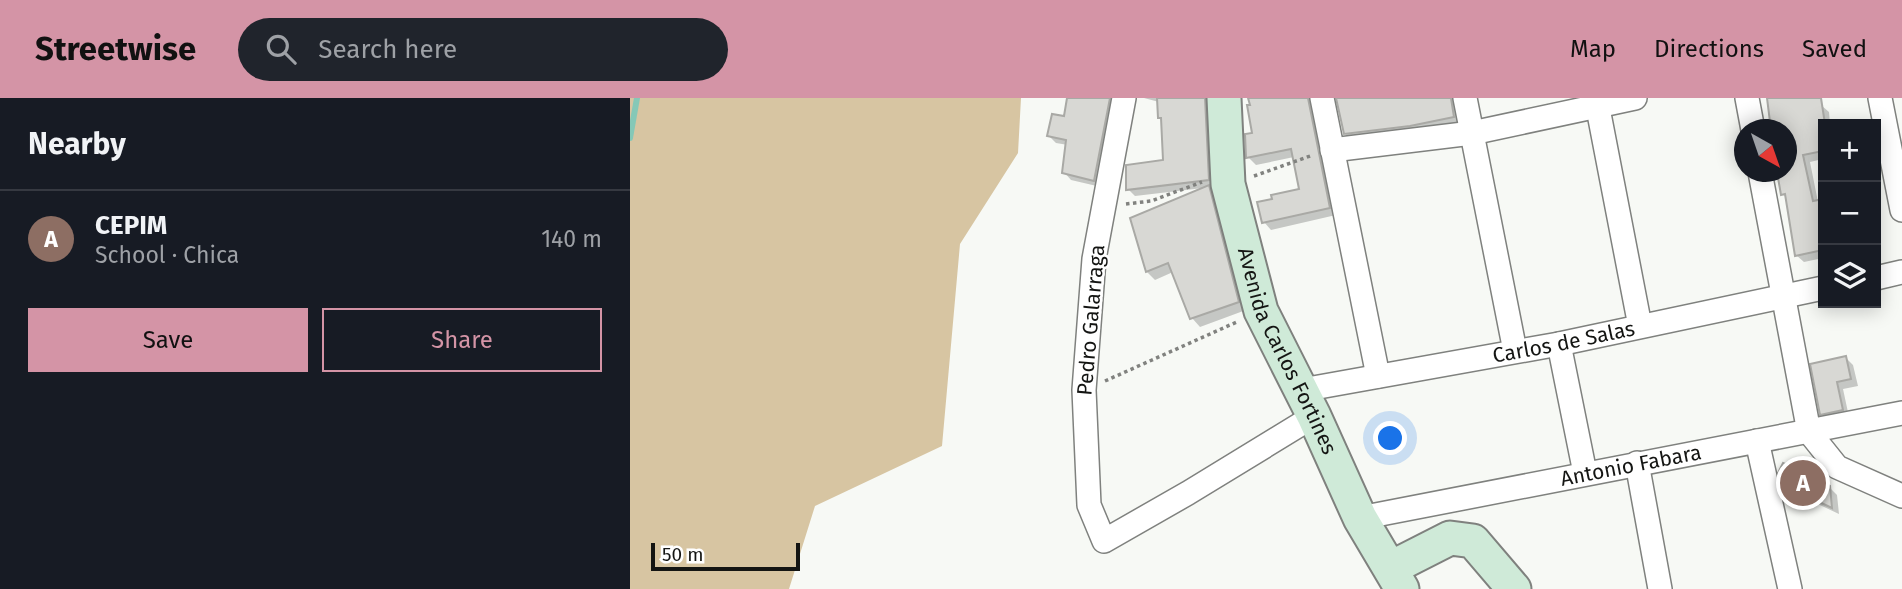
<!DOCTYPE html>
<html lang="en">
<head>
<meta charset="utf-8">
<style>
	body { margin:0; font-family:"Fira Sans",sans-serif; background:#20242c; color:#f1f3f6 }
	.controls { position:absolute; right:21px; top:21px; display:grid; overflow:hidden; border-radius:0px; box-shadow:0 4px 18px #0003 }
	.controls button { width:63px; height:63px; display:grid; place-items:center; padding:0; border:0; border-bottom:2px solid #363941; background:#171b24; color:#f1f3f6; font:35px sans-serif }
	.compass { position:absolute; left:1104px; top:21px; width:63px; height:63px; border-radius:50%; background:#171b24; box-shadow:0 4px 18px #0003; rotate:140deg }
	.scale { position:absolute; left:21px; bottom:18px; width:149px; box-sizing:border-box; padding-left:7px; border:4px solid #141513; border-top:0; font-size:19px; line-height:24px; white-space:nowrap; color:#141513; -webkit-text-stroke:5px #fff; paint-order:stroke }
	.you { position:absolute; left:761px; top:341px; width:24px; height:24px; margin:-18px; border:5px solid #fff; border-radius:50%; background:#1a73e8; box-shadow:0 0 0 10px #1a73e833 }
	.badge { display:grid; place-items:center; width:46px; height:46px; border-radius:50%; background:#d494a6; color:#fff; font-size:23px; font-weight:700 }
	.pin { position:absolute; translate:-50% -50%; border:4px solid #fff; box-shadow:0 2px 7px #0006 }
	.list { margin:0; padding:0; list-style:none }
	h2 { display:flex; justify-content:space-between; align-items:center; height:91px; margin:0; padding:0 28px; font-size:30px }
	h2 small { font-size:23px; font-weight:400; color:#9ea1a6 }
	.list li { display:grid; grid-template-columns:46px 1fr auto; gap:21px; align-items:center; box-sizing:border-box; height:98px; padding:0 28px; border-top:2px solid #363941 }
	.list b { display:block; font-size:26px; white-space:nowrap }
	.list p { margin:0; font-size:23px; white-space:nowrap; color:#9ea1a6 }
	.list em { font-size:23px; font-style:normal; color:#9ea1a6 }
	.actions { display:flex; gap:14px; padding:21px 28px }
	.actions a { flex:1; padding:16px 0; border:2px solid #d494a6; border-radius:0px; text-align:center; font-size:24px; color:#d494a6 }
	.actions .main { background:#d494a6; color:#111 }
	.icon { flex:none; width:38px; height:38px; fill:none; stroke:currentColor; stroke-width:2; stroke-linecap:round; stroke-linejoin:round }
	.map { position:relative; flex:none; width:1272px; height:491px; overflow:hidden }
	header { display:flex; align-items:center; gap:42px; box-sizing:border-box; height:98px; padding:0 35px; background:#d494a6; color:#111 }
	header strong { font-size:33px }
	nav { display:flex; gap:38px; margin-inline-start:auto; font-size:24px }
	.search { width:490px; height:63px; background:#20242c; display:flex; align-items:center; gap:18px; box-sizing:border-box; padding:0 24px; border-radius:38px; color:#9ea1a6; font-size:26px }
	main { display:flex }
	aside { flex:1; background:#171b24 }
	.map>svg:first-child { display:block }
</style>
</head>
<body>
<header>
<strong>Streetwise</strong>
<div class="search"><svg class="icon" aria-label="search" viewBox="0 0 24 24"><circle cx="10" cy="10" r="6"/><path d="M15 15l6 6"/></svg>Search here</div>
<nav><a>Map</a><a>Directions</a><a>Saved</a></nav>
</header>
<main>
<aside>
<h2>Nearby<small></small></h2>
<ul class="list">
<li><span class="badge" style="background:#8d6e63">A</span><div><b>CEPIM</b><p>School · Chica</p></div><em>140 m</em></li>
</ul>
<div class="actions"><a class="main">Save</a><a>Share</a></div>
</aside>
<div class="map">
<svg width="1272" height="491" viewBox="0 0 1272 491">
	<rect width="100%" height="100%" fill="#f7f9f5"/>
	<path fill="#d7c5a2" d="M 0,0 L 391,0 L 388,55 L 330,146 L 312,348 L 185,408 L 159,491 L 0,491 Z"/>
	<path fill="#0003" d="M 439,0 L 491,0 L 471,89 L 441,82 L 434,74 L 438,47 L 426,45 L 419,38 L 435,20 Z
		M 514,0 L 584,0 L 585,88 L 579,89 L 586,97 L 616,212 L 570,229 L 562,220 L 543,174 L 525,182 L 517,174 L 573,90 L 505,98 L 498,91 L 535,64 L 533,22 L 530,19 L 529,4 Z
		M 619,0 L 688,0 L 706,117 L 641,132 L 634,124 L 644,102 L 671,92 L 664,59 L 626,67 L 618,59 L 624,36 Z
		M 707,0 L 832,0 L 831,26 L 723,43 L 715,36 Z
		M 1137,0 L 1170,0 L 1191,7 L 1199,14 L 1200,26 L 1193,26 L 1193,61 L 1180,64 L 1188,104 L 1193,103 L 1193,160 L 1174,164 L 1166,157 L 1158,100 L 1153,96 L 1149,74 L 1156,74 L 1156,32 Z
		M 1216,260 L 1223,267 L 1228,288 L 1213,291 L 1219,319 L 1199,323 L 1192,316 Z
		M 1152,385 L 1199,389 L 1207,397 L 1209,416 L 1160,393 Z"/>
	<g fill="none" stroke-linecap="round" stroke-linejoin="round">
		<path stroke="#85c8b7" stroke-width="6" d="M 0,40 L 7,0"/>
	</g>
	<path fill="#d8d8d4" stroke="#a9a9a5" stroke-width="2" d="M 437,0 L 480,0 L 464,83 L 432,75 L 436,42 L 417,38 L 422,16 L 434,18 Z
		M 527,0 L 575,0 L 579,82 L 496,92 L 496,67 L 533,62 L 531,20 L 528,20 Z
		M 618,0 L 678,0 L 700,110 L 632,125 L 627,104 L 642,101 L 641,97 L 669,91 L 661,51 L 616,60 L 615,36 L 622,35 L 617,7 L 620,7 Z
		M 706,0 L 821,0 L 824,19 L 780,28 L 714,36 Z
		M 1137,0 L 1191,0 L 1195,26 L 1193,53 L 1173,57 L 1183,103 L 1193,101 L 1193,152 L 1165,158 L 1155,96 L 1151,97 L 1147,74 L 1157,74 L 1157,32 L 1141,32 Z
		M 579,87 L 609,204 L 560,221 L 538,165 L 516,174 L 500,120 Z
		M 1216,258 L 1221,281 L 1207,284 L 1213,312 L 1190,317 L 1180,266 Z
		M 1153,365 L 1200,388 L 1202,410 L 1151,386 L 1148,375 Z"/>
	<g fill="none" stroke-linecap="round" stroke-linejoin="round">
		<defs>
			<g id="street">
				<path d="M 494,0 L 464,161 L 454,292 L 459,407 L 474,443 L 558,395 L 684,318"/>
				<path d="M 692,0 L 748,278"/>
				<path d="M 835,0 L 885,253"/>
				<path d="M 966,0 L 1010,228"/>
				<path d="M 1117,0 L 1123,32"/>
				<path d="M 1250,0 L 1272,112"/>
				<path d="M 702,52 L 842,35 L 1005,0"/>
				<path d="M 1130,74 L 1179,334 L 1207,369 L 1272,398"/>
				<path d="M 1246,180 L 1272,174"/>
				<path d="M 929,246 L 955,375"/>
				<path id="s1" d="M 672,292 L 929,246 L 1193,190"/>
				<path d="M 1127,343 L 1160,491"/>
				<path d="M 1007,365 L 1030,491"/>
				<path id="s2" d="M 730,420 L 1272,315"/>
			</g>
			<g id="secondary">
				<path id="s3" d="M 594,0 L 598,86 L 631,213 L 684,318 L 730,420 L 772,491"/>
				<path d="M 761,470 L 820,440 L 843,443 L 884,491"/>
			</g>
		</defs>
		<use href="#street" stroke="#7f817e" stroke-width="26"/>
		<use href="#secondary" stroke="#7f817e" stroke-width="37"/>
		<path stroke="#81827f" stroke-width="3.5" stroke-dasharray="3.5 3.5" stroke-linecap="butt" d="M 624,78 L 683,57
			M 496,106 L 521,103 L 572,84
			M 475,283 L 609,223"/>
		<use href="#street" stroke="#fff" stroke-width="23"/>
		<use href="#secondary" stroke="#cfead8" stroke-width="33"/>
	</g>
	<g text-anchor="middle" stroke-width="5" stroke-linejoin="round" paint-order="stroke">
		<g font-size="21" fill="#141513" stroke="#fff">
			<text transform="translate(461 222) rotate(-85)" y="7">Pedro Galarraga</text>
			<text dy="7" stroke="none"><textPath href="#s1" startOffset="266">Carlos de Salas</textPath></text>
			<text dy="7" stroke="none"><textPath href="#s3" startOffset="264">Avenida Carlos Fortines</textPath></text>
			<text dy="7" stroke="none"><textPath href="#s2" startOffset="276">Antonio Fabara</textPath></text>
		</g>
	</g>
</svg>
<div class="controls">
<button>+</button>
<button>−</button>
<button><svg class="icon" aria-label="layers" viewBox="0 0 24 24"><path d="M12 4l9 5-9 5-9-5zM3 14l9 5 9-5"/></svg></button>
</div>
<svg class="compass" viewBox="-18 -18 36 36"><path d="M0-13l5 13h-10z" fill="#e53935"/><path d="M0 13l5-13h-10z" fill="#9ea1a6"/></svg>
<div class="scale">50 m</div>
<div class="you"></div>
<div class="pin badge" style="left:1173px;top:385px;background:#8d6e63">A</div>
</div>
</main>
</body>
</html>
